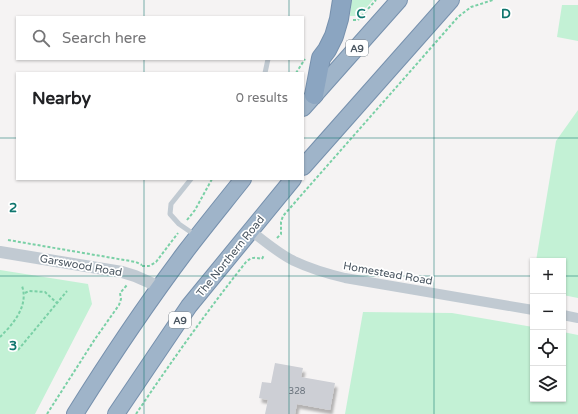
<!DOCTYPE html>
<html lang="en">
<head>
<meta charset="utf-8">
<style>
	body { margin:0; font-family:"Varela Round",sans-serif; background:#f6f6f6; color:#202124 }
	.controls { position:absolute; right:12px; bottom:12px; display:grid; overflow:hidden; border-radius:0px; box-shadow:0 1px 3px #0004 }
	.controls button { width:36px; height:36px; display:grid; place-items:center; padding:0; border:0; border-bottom:1px solid #e0e0e0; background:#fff; color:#202124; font:20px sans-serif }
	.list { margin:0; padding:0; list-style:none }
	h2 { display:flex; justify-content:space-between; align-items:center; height:52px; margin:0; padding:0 16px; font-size:17px }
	h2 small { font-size:13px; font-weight:400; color:#757577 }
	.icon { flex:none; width:22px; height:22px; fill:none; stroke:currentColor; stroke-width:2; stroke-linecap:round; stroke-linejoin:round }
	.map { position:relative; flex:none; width:578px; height:414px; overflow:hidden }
	.search { position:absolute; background:#fff; box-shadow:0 1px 3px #0004; left:16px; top:16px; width:288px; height:44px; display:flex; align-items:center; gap:10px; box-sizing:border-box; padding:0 14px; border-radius:0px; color:#757577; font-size:15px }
	.panel { position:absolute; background:#fff; box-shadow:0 1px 3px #0004; left:16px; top:72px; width:288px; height:108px; border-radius:0px }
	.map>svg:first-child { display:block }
</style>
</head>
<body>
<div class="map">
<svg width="578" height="414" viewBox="0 0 578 414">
	<defs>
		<filter id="shadow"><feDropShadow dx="2.5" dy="4.5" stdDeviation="1" flood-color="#0004"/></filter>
	</defs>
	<rect width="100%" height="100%" fill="#f5f3f3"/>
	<path fill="#c3f1d5" d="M 351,0 L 373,0 L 359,16 L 350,16 Z
		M 562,5 L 578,5 L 578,41 L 557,37 Z
		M 578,110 L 578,298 L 563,295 L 563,261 L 536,261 L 556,141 Z
		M 0,270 L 88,284 L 92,304 L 35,414 L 0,414 Z
		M 363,312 L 452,313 L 533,327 L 533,399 L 563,399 L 563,332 L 578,335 L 578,414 L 345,414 Z"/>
	<path fill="#cdcfd5" filter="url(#shadow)" d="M 275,363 L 303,368 L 301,377 L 335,383 L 330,410 L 297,404 L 295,414 L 265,414 L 268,400 L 259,398 L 262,382 L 271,383 Z"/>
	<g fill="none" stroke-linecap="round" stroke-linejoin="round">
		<defs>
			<path id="trunk" d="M 303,108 L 399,0
				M 303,167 L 451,0
				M 75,414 C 110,358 147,303 186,251 C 205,226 224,203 243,179
				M 116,414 L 189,306 L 293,179"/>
			<path id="motorway" d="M 314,95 L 321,58 L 327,50 L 334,36 L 339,19 L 342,0"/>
		</defs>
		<use href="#trunk" stroke="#7690ad" stroke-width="18"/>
		<use href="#motorway" stroke="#7690ad" stroke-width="20"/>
		<path stroke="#7ad0a6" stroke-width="2" stroke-dasharray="3 2" stroke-linecap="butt" d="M 353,20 L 358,20 L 376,0
			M 296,73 L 305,59
			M 187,220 L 195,210 L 212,179
			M 277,238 L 281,234 L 281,222 L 283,216 L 458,17 L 471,7 L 493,0
			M 8,240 L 136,262 L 142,265
			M 142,266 L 149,266 L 156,262 L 178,233
			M 25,293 L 29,291 L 45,292 L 57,303
			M 0,337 C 13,324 29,306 22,286
			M 18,350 L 67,291
			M 47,414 L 95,339 L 119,305 L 121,299 L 120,293 L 127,285
			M 136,414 C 171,362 207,311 246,262 C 251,257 255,257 262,259 L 264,255"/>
		<path stroke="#c1cad2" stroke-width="5" d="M 265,73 L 268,59
			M 191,179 L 171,204 L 170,214 L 179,224 L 195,235"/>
		<path stroke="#c1cad2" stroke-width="10" d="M 250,230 C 264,241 278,253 294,261 C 311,269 328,274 345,278 L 533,310
			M 563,315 L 578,318"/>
		<path stroke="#c1cad2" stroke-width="12" d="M 0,252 L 122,272 L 135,276 L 160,287"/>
		<use href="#trunk" stroke="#9fb4c9" stroke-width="16"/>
		<use href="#motorway" stroke="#8ba5c1" stroke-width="18"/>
	</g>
	<path fill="none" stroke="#0f766e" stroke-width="1" stroke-opacity="0.55" d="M 144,0 L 144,17M 289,0 L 289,17M 434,0 L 434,414M 144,59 L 144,73M 289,59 L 289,73M 0,138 L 17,138M 303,138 L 578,138M 144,179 L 144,414M 289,179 L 289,414M 0,276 L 533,276M 563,276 L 578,276"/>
	<g text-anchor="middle" stroke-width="3.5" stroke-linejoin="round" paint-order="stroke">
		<g font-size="9" fill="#6b747e">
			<text x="297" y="394">328</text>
		</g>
		<g fill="#fff" stroke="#808990" stroke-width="1">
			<rect x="346" y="40" width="22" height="16" rx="3"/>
			<rect x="169" y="312" width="22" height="16" rx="3"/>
		</g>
		<g font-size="10" font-weight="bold" fill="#4a5661">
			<text x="357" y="52">A9</text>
			<text x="180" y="324">A9</text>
		</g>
		<g font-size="11" fill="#4a5661" stroke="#fff">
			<text transform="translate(230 256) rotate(-51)" y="4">The Northern Road</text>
			<text transform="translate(81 265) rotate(10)" y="4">Garswood Road</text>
			<text transform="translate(388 273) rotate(10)" y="4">Homestead Road</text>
		</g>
	</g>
	<g font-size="13" text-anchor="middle" font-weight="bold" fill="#0f766e" stroke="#fff" stroke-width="3.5" stroke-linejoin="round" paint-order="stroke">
		<text x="361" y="18">C</text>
		<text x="506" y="18">D</text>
		<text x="13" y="212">2</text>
		<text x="13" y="350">3</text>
	</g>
</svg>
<div class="controls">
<button>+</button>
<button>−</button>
<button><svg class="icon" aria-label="locate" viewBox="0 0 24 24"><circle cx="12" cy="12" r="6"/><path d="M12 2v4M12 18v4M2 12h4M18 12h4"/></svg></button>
<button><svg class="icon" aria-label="layers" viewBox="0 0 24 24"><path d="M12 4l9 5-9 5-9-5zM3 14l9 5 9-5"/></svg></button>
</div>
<div class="search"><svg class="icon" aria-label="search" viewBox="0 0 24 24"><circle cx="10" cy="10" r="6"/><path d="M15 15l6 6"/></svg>Search here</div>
<section class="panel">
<h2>Nearby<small>0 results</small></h2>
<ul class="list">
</ul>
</section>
</div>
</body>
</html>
